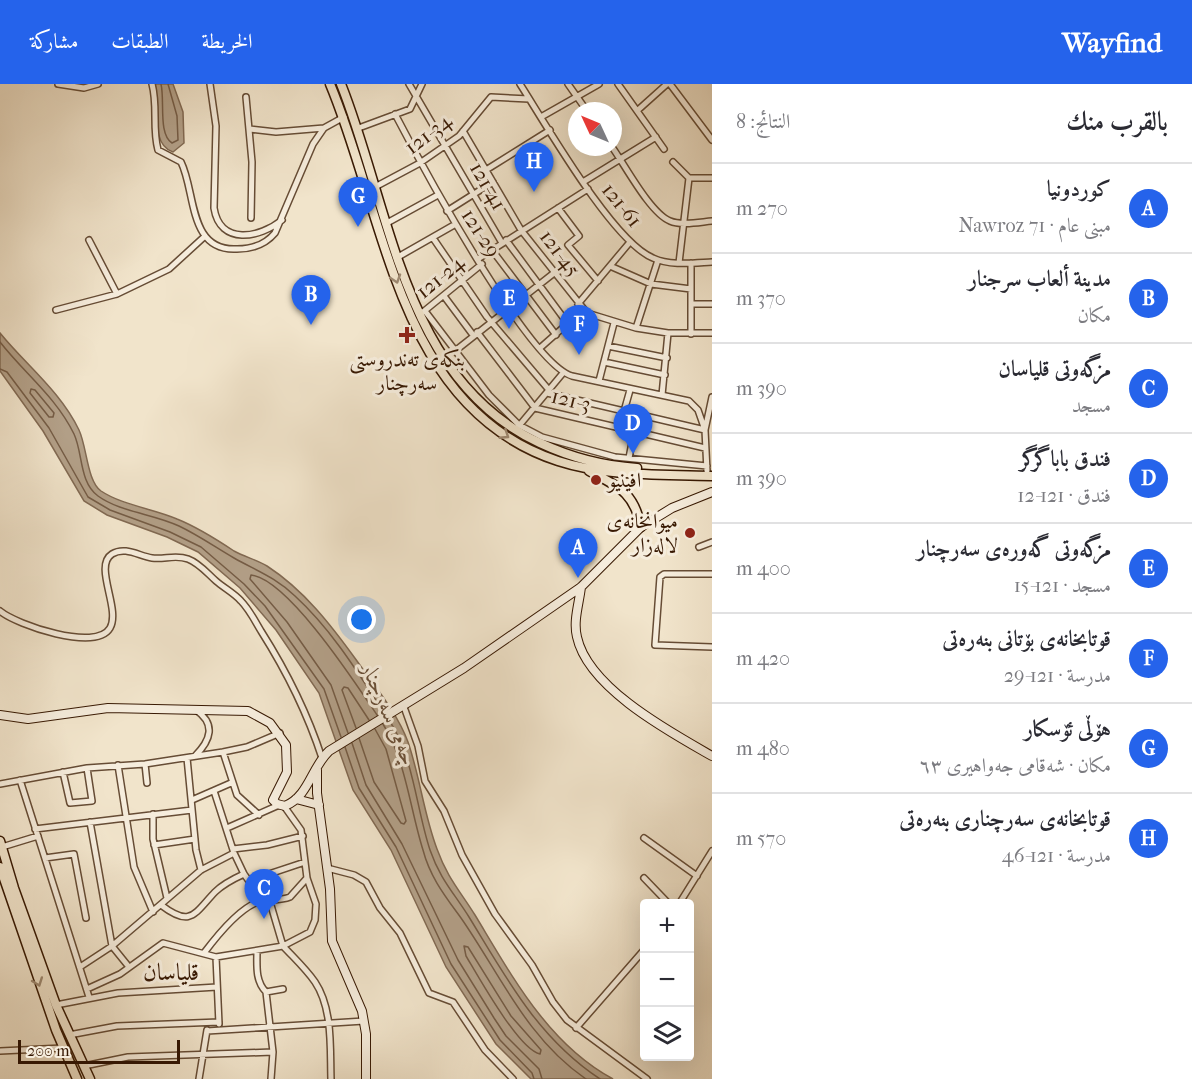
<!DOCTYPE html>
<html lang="ar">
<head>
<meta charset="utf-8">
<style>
	body { margin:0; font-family:"IM FELL French Canon",Amiri,serif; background:#f7f7f7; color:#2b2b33; direction:rtl }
	.controls { position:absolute; right:18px; bottom:18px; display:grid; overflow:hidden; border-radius:6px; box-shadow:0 6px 24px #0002 }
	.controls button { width:54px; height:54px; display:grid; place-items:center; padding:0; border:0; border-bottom:2px solid #e1e1e2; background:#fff; color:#2b2b33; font:30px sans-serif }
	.compass { position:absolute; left:568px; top:18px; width:54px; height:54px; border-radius:50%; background:#fff; box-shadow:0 6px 24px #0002; rotate:314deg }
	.scale { position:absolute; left:18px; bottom:15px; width:162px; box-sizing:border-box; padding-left:6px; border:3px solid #381903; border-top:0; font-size:16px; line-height:21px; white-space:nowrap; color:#381903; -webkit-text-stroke:4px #f6eddd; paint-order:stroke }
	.you { position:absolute; left:362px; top:536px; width:21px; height:21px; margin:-15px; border:4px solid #fff; border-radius:50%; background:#1a73e8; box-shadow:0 0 0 9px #1a73e833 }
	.badge { display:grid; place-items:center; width:39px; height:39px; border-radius:50%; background:#2563eb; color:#fff; font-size:20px; font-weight:700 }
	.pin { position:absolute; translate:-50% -50px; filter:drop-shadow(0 2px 3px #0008) }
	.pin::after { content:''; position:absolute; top:32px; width:21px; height:18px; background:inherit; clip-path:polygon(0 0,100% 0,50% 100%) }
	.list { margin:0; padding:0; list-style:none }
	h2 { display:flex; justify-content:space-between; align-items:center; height:78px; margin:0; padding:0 24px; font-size:26px }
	h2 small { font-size:20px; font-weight:400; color:#7c7c81 }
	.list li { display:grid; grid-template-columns:39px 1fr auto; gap:18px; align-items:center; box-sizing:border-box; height:90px; padding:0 24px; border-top:2px solid #e1e1e2 }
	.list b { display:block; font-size:22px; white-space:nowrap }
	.list p { margin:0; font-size:20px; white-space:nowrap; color:#7c7c81 }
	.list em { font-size:20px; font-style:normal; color:#7c7c81 }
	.icon { flex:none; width:33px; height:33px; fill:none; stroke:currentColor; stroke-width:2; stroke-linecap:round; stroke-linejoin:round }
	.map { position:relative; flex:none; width:712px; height:995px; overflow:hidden; direction:ltr }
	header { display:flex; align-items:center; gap:36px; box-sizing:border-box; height:84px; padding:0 30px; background:#2563eb; color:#fff }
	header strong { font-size:28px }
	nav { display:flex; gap:33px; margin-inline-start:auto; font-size:21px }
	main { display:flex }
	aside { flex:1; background:#fff }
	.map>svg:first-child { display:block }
</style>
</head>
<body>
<header>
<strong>Wayfind</strong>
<nav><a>الخريطة</a><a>الطبقات</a><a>مشاركة</a></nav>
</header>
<main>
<aside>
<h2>بالقرب منك<small>النتائج: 8</small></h2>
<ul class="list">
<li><span class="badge">A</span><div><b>كوردونيا</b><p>مبنى عام · 71 Nawroz</p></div><em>270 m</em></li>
<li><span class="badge">B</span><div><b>مدينة ألعاب سرجنار</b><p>مكان</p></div><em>370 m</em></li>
<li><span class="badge">C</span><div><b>مزگەوتی قلیاسان</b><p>مسجد</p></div><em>390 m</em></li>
<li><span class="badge">D</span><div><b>فندق باباگرگر</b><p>فندق · 121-12</p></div><em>390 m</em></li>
<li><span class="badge">E</span><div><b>مزگەوتی گەورەی سەرچنار</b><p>مسجد · 121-15</p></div><em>400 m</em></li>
<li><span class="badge">F</span><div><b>قوتابخانەی بۆتانی بنەرەتی</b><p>مدرسة · 121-29</p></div><em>420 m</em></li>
<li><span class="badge">G</span><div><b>هۆڵی ئۆسکار</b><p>مكان · شەقامی جەواهیری ٦٣</p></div><em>480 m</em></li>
<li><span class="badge">H</span><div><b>قوتابخانەی سەرچناری بنەرەتی</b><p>مدرسة · 121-46</p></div><em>570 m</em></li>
</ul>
</aside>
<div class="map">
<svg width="712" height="995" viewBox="0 0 712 995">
	<rect width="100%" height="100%" fill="#f1e4cb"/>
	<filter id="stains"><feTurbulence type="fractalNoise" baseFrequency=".00333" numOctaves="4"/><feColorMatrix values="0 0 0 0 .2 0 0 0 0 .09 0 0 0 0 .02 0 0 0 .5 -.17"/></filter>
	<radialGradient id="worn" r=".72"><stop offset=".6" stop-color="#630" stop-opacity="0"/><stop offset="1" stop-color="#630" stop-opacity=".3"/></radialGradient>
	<path fill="#b29f87" stroke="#816952" stroke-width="1.5" d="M 155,0 L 173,0 L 183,28 L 184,59 L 173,68 C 150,61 159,21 155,0 Z
		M 0,249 C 27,282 60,307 79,346 C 87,363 87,397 101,407 C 122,421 154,425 177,435 C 197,443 216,455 234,467 C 245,473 257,476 267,482 C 304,506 331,541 357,577 C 374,601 398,630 408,658 C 420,693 424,731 437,765 C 447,793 460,807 475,831 C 512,892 548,960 613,995 L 531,995 L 496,960 L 446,883 L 391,766 L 353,706 L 319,609 L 276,546 L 240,504 L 198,468 L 167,453 L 107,431 L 84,417 L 43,347 L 0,287 Z"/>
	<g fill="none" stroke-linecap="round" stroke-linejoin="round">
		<path stroke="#755c45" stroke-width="1.5" d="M 161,0 C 165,17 158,50 172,59 L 178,56 L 177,32 L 168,0
			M 0,258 C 25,290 56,313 74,350 C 83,369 79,398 98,412 C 120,428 154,430 179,442 C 198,451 215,463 234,474 C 257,487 275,493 295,512 C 331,545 357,587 383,627
			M 0,285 L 7,288 L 49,344 L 88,413 L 110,426 L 170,448 L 201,463 L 244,500 L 265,522 L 324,605 L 341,653
			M 31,305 L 35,306 L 54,329 L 53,333 L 49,333 L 30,309 Z
			M 389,636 C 414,674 416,724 430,766 C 440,795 454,809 469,833 C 507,895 538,954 600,995
			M 383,640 C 406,677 410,725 423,766 C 430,793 445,812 461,834 C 500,890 527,955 586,995
			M 356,644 L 342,606 L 344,603 L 348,604 L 369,636
			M 348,649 L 331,601 L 287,538 L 250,495 L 251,491 C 288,495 356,600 377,631
			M 359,654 L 374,698 L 401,739 L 404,740 L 406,737 L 386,665 L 375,645
			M 352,659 L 366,701 L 402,760 L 458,876 L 494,934 L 506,952 L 539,985 L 542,995
			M 345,663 L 359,704 L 396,763 L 451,880 L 500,956 L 532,989 L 534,995
			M 464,862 L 468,863 L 511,932 L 541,966 L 540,970 C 519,966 478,892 466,872 Z"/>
		<defs>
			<path id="street" d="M 58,0 L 84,4 L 98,0
				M 152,0 C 158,22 152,44 158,66 L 181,78 C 196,108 188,168 237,165 C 251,165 265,161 275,149 L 313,60 L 324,44 L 344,33
				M 210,0 L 216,42 L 214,124 C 220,162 260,154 282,136
				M 409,0 L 502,159
				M 520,0 C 545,39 613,158 653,174 C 670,182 693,179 712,178
				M 568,0 L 587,27
				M 618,0 L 664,65
				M 670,0 L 712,56
				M 246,13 L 252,78 L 251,134
				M 638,26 L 667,0
				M 395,30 C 420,78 528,279 572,292 L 689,317 L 698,326 L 705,346 L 547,309
				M 541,33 L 599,0
				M 250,45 L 276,48 L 324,44
				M 356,45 L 410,25 L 422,0
				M 463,47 L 521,146 L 587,229 L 636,244 L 668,249 L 712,249
				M 612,63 C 625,81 650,129 670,137 C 681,142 700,138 712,137
				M 673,78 L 689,94
				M 486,86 L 550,46
				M 689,94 L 712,94
				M 583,98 L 656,53
				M 375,103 L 420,79 L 459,52 L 491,13 L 529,15
				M 558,124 L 579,152 L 568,161 L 598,197
				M 447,127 L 493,98
				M 387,139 L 438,111
				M 433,154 L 487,233 L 549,306
				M 89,156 L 117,210
				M 506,156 L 568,240
				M 492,166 L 556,251
				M 398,173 L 454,141
				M 478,175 L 588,105
				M 679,179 L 689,94
				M 691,179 L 691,250
				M 610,182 L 651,200 L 691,205
				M 444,212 L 473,251
				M 578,220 L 630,158
				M 691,220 L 712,220
				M 56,226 L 117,210 L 169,185 L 204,153
				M 425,227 L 489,311 L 519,341 L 542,353 L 615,373 L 707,382
				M 423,228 L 482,180
				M 636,244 L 658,176
				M 477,248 L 535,324 L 705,364
				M 608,262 L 667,274
				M 540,264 L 583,226
				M 455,267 L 554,189
				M 604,278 L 665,291
				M 599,297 L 614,239
				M 662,311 L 668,249
				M 518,343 L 563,289
				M 619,345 L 630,306
				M 629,374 L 634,348
				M 707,387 L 705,346 L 712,313
				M 699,463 L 712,458
				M 712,490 L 664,490 L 660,493 L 655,561 L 712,563
				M 0,527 C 17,541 96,568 110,544 C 121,525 93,482 112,470 C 125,462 139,472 152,474 C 164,476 175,470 188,475 C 199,479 207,489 216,497 C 224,504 234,509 241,517 C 249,525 255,537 261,547 C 287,588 307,628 322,674
				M 404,623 L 418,662 L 425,697 L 444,727 L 462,771 L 495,830 L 532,881 L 553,918 L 567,936 L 647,995
				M 223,668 L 237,711 L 259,731
				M 195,672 C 211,656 216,640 196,626
				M 187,674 L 196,766 L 201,786
				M 145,680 L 147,699
				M 118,681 L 134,783 L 153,828
				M 63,688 L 70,719 L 92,717 L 87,684
				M 20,696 L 89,913
				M 0,700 L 87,684 L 145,680 L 223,668 L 247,663 L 280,649
				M 214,707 L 234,769 L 244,790 L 263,817
				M 192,716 L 231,699
				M 284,722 L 301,746 L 307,794 L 316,820 L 315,836 L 310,848 L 283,862 C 294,874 306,885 315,898 C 333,925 330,964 331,995
				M 153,730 L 153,755 L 167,814
				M 90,738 L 112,862 L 129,883
				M 227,744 L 279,721
				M 35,745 L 192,726
				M 644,754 L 697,792
				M 154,761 L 195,755
				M 2,763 L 38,752
				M 233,765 L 267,761 L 303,752
				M 45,774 L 74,770 L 86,834
				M 327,784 L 354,791 L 366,798 L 380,824 L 400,849 L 429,909 L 453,918 L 485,966 L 513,995
				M 644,794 L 669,820
				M 251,796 L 305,778
				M 679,820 L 712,767
				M 161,821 C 191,844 194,830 215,808 C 223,800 233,795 244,790
				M 257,867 C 257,881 255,897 266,908 L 273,968 L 271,995
				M 204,869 C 216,853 241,822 261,817 C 271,815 280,817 290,813 L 307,794
				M 216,873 L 219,940
				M 80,883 L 112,862 L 201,786 L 234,769
				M 87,905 L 120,890 L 163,859 L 216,873 L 283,862 L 270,818
				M 266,908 L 283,905
				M 56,921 L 118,909 L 217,903
				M 576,944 L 644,866
				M 207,947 L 364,937
				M 69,951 L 117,942 L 219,938
				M 0,967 L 63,964
				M 84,982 L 128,973 L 273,968
				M 199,995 L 207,946"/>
			<path id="secondary" d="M 581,503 C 579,520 573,537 577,553 C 588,604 670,648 712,672
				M 0,631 L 28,635 L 108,624 L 248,627 L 270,639 L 286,661 L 287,688 L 273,716 L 277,720 L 285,722 C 309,712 311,684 329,667 L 464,584 L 581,503 L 641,443 L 672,424 L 712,408
				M 317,686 L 317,709 L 330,805 L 332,857 L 362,927 L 366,950 L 366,995
				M 296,715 L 319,721"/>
			<path id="primary" d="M 330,0 C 386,133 398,325 558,377 C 607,393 661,390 712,392
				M 341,0 C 391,125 403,296 540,359 C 570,373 604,382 637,384
				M 589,387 C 619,403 634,408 641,443
				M 0,757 L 14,804 L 56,921 L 90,995
				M 0,783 L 56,946 L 77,995"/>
		</defs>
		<use href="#street" stroke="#664c35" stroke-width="8"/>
		<use href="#secondary" stroke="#381903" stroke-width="10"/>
		<use href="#primary" stroke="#381903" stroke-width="11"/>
		<use href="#street" stroke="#f6eddd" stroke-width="5"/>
		<use href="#secondary" stroke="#f6eddd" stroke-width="8"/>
		<use href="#primary" stroke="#f1e4cb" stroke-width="8"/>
	</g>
	<defs><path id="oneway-chevron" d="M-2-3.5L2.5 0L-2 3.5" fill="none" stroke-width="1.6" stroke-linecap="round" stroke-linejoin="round" transform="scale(1.5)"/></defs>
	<g stroke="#9e8971">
		<use href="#oneway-chevron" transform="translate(396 195) rotate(72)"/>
		<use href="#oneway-chevron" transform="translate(505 351) rotate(33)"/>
		<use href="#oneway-chevron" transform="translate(38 898) rotate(70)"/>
	</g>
	<g fill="#8f2418" stroke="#f6eddd" stroke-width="2">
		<path d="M404 242h6v6h6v6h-6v6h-6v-6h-6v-6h6z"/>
		<circle cx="596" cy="396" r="6"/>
		<circle cx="690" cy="449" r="6"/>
	</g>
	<g text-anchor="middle" stroke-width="6" stroke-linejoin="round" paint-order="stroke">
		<g font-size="21" fill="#381903" stroke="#f6eddd">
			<text transform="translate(428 50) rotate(-37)" y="7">121-34</text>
			<text transform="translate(488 102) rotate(60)" y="7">121-41</text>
			<text transform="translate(622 121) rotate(51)" y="7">121-61</text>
			<text transform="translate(481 149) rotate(57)" y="7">121-29</text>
			<text transform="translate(560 169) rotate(53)" y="7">121-45</text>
			<text transform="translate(440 193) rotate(-39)" y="7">121-24</text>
			<text transform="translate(571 316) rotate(14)" y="7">121-3</text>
		</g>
		<g font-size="21" fill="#381903" stroke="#f6eddd">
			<text x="407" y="282">بنکەی تەندروستی<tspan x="407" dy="24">سەرچنار</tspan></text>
			<text x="608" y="403" text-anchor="start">افينيو</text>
			<text x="678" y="444" text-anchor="end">میوانخانەی<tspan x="678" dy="24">لالەزار</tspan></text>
		</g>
		<g font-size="22" font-style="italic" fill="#694f38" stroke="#f6eddd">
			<text transform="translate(390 630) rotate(67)" y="8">چەمی سەرچنار</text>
		</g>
		<g font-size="24" fill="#381903" stroke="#f6eddd">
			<text x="171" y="896">قلياسان</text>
		</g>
	</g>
	<rect width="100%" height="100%" filter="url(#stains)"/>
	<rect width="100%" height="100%" fill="url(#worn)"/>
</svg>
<div class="controls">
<button>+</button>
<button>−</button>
<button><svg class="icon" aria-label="layers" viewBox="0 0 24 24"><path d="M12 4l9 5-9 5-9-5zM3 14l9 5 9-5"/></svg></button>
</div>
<svg class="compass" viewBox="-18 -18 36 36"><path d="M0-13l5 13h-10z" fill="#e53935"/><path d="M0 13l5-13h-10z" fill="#7c7c81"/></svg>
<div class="scale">200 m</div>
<div class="you"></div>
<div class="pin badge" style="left:578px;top:494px">A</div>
<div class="pin badge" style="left:311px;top:241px">B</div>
<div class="pin badge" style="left:264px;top:835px">C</div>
<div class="pin badge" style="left:633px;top:370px">D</div>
<div class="pin badge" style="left:509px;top:245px">E</div>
<div class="pin badge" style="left:579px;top:271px">F</div>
<div class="pin badge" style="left:358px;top:143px">G</div>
<div class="pin badge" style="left:534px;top:108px">H</div>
</div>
</main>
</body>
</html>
